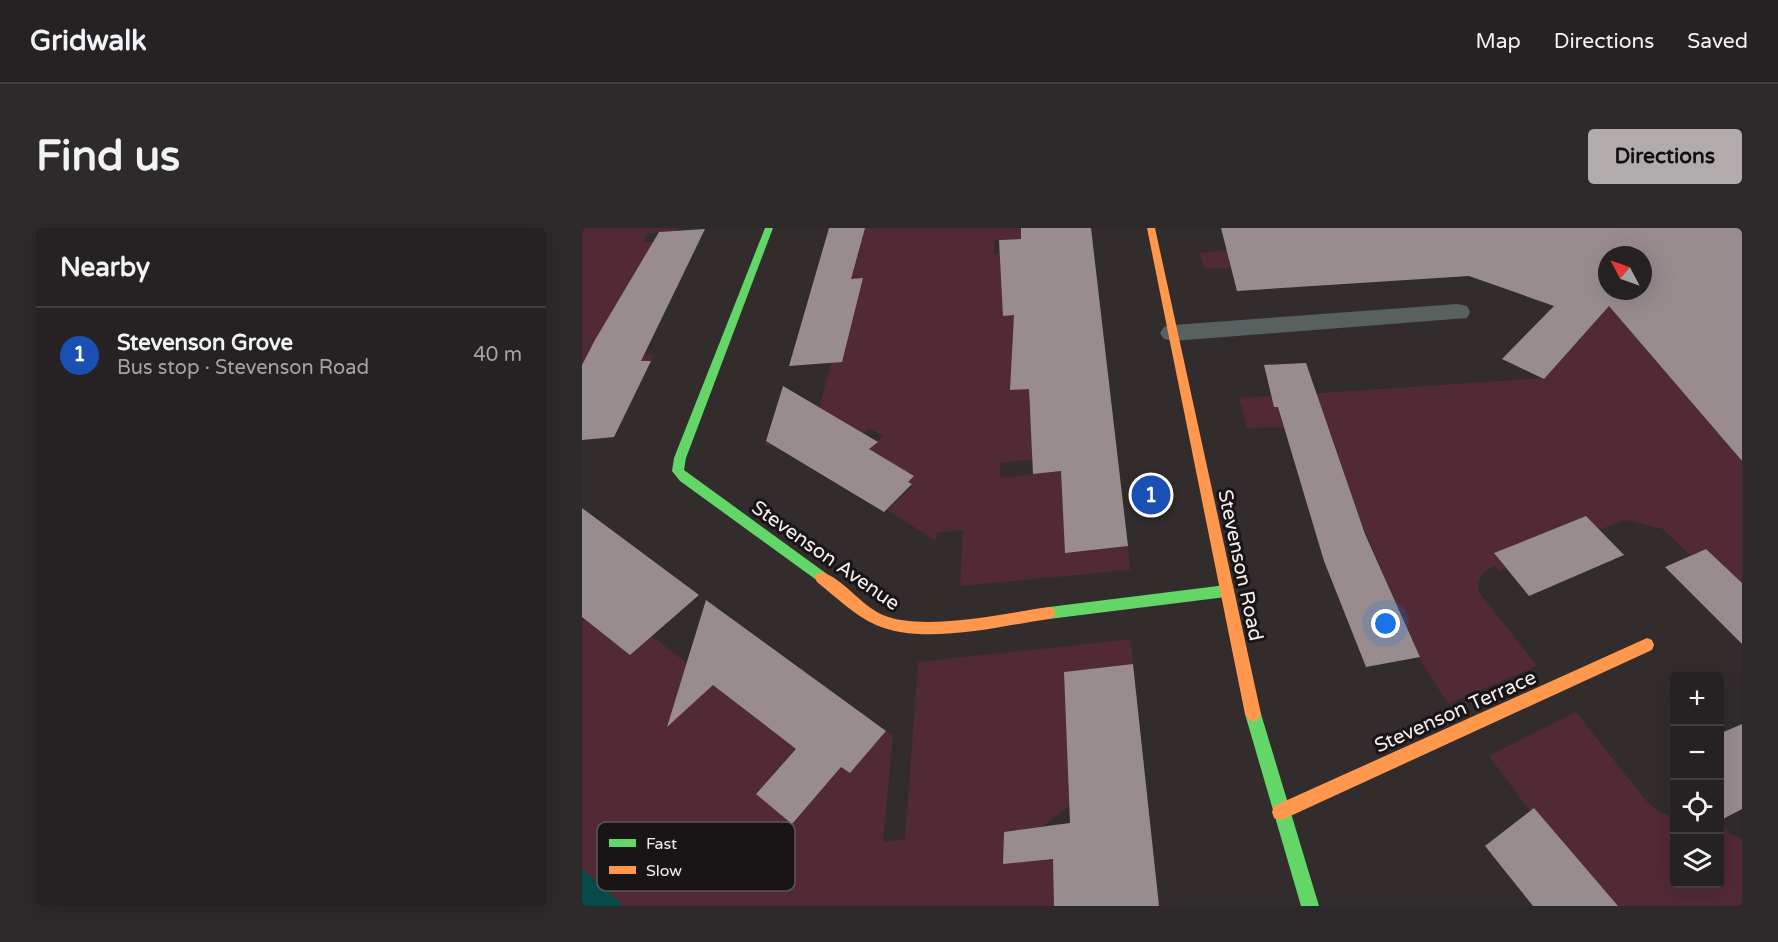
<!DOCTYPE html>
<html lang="en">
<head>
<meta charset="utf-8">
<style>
	body { margin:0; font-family:"Varela Round",sans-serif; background:#2e292a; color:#f1f3f6 }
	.controls { position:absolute; right:18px; bottom:18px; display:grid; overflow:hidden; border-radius:6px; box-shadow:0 6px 24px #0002 }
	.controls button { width:54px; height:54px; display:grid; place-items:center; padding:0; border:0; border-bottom:2px solid #423e40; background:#262122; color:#f1f3f6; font:30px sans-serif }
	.compass { position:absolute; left:1016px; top:18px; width:54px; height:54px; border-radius:50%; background:#262122; box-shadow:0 6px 24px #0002; rotate:311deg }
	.you { position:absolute; left:804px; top:396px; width:21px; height:21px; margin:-15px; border:4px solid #fff; border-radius:50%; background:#1a73e8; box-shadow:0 0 0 9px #1a73e833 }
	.badge { display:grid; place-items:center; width:39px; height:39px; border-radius:50%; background:#b1abac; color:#fff; font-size:20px; font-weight:700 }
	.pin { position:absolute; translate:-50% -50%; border:3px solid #fff; box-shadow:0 2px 6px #0006 }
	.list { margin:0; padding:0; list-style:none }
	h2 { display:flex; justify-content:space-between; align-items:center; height:78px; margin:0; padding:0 24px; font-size:26px }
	h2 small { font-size:20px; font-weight:400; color:#a4a3a5 }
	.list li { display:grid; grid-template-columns:39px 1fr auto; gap:18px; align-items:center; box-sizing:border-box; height:96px; padding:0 24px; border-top:2px solid #423e40 }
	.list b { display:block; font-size:22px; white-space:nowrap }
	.list p { margin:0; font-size:20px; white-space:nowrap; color:#a4a3a5 }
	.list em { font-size:20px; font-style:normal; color:#a4a3a5 }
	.icon { flex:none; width:33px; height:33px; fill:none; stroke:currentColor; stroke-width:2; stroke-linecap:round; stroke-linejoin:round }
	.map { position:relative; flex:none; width:1160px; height:678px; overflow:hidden; border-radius:6px }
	header { display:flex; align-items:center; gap:36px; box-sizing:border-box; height:84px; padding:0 30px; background:#262122; border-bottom:2px solid #423e40 }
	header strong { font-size:28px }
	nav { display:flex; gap:33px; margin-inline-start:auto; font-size:21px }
	.intro { display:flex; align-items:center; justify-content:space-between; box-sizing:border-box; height:144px; padding:0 36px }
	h1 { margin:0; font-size:42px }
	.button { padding:15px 27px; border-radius:6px; background:#b1abac; color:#111; font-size:21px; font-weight:700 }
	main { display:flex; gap:36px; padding:0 36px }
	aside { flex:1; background:#262122; border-radius:6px; box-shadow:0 6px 24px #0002 }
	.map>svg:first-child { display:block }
</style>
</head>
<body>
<header>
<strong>Gridwalk</strong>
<nav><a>Map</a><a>Directions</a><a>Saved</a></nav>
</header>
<div class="intro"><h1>Find us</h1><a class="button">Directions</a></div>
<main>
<aside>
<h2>Nearby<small></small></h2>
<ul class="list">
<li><span class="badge" style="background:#1a4fb4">1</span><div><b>Stevenson Grove</b><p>Bus stop · Stevenson Road</p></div><em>40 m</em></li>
</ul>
</aside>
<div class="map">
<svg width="1160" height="678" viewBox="0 0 1160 678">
	<rect width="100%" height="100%" fill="#322c2d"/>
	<path fill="#512a35" d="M 0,0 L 95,0 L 94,3 L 66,5 L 61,14 L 82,14 L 67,54 L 99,51 L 96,60 L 63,62 L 30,125 L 64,123 L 62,128 L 71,127 L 69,133 L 33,135 L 0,142 Z
		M 282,0 L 439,0 L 467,9 L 413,12 L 412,26 L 450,25 L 421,88 L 452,85 L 428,162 L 453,160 L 447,170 L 448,187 L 474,229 L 418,235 L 418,250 L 479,243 L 483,324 L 546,318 L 548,342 L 378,358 L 381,302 L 355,305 L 354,313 L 305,282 L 331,258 L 286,222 L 301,208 L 287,200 L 281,205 L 269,198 L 252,211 L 183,218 L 189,197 L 235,188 L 249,135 L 212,121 L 214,112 L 248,109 L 267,62 L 279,61 L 281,51 L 263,52 L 234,46 L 234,42 L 266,41 Z
		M 866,0 L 1009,56 L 1160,234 L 1160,355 L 1124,321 L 1108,327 L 1081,301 L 1044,292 L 1017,302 L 1003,288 L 912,325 L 924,340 L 917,343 L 913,338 C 901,343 894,350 897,364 L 955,438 L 866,476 L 836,429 L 838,429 L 779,294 L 746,198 L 665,200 L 657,170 L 689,168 L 692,179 L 712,178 L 710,167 L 961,150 L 1001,107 L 962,50 L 728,35 L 622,41 L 618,25 Z
		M 34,367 L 70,408 L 116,444 L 140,448 L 146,453 L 185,417 L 200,428 L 159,479 L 214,521 L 174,565 L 210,595 L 259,539 L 268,545 L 304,503 L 311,507 L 301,614 L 323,611 L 336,434 L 549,411 L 551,436 L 482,444 L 487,578 L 461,598 L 422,604 L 421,636 L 492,627 L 472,678 L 42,678 L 0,641 L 0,394 Z
		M 994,484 L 1065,574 L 1076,583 L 1092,590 L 1092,656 L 1138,656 L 1138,594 L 1148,606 L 1160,611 L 1160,678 L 1036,678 L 952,581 L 948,583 L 907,528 Z"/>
	<path fill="#074a4b" d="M 0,641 L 42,678 L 0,678 Z"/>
	<path fill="#998c8e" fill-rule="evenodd" d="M 247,0 L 283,0 L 269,51 L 281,50 L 260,134 L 207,138 Z
		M 439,0 L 509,0 L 546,318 L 483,325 L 479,243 L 451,246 L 447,161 L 428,162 L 432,87 L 421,88 L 417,12 L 439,11 Z
		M 639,0 L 1160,0 L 1160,233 L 1027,78 L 962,151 L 920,131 L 972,78 L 887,48 L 655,63 ZM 1025,27 L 1061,27 L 1061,63 L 1025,63 Z
		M 123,1 L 59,133 L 69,133 L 32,209 L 0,212 L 0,137 L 13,112 L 77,4 Z
		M 724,135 L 783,306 L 838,429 L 784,439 L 742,333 L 696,179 L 692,179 L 682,137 Z
		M 201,158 L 296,214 L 287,221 L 332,248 L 326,254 L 330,256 L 302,284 L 184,213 Z
		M 0,280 L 117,367 L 48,427 L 0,389 Z
		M 1004,288 L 1042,327 L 947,368 L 912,325 Z
		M 1124,321 L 1160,355 L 1160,416 L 1083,339 Z
		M 124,372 L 304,503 L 268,545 L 259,539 L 210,596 L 174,566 L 214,521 L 131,457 L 85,499 Z
		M 551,436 L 577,678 L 472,678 L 471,631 L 421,636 L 422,604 L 488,595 L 482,444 Z
		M 1160,496 L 1160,581 L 1137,593 L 1137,506 Z
		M 952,580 L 1036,678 L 951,678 L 903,618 Z"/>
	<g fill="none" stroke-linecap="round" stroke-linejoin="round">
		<path fill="#586060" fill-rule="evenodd" d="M 876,76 L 885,78 L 888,84 L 885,90 L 591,113 L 582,111 L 578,105 L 582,99 L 591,97 Z"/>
		<path fill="#63d668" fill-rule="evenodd" d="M 183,0 L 191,0 L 104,230 L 102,242 L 245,346 L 247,350 L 245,354 L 240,356 L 98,253 L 90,243 L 92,230 Z
			M 644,357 L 649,359 L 651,363 L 649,367 L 644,369 L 467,391 L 462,389 L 460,385 L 462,381 L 467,379 Z
			M 671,478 L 676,481 L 679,486 L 737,678 L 719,678 L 663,486 L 666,481 Z"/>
		<path fill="#ff974d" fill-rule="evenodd" d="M 565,0 L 573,0 L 679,486 L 676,491 L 671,494 L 666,491 L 663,486 Z
			M 240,344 C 263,352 278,377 301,387 C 341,404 424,385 467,379 L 472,381 L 474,385 L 472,389 L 467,391 C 417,398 342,418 294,397 C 272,387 254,369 235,354 L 233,350 L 235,346 Z
			M 1065,410 L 1070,412 L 1072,417 L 1070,422 L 704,590 L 698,592 L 692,590 L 690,584 L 692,578 Z"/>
	</g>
	<g text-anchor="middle" stroke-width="6" stroke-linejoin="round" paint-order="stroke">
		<g font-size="20" fill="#f6eff0" stroke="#191415">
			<text transform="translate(244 327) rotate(35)" y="7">Stevenson Avenue</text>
			<text transform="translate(659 337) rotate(78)" y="7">Stevenson Road</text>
			<text transform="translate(873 483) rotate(-24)" y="7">Stevenson Terrace</text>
		</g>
	</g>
	<rect x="15" y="594" width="198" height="69" rx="9" fill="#191415" stroke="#5b5657" stroke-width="1.5"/>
	<rect x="27" y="611" width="27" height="8" fill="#63d668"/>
	<rect x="27" y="638" width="27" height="8" fill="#ff974d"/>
	<g font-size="16" fill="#f6eff0">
		<text x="64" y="621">Fast</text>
		<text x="64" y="648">Slow</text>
	</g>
</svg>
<div class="controls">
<button>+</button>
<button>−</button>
<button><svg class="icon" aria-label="locate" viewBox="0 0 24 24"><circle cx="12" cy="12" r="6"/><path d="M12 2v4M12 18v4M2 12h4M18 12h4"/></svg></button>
<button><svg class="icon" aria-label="layers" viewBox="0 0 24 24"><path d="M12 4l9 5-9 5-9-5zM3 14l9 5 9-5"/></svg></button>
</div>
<svg class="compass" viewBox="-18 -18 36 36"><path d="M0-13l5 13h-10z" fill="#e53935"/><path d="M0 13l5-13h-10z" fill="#a4a3a5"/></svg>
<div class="you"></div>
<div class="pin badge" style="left:569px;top:267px;background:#1a4fb4">1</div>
</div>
</main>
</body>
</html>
